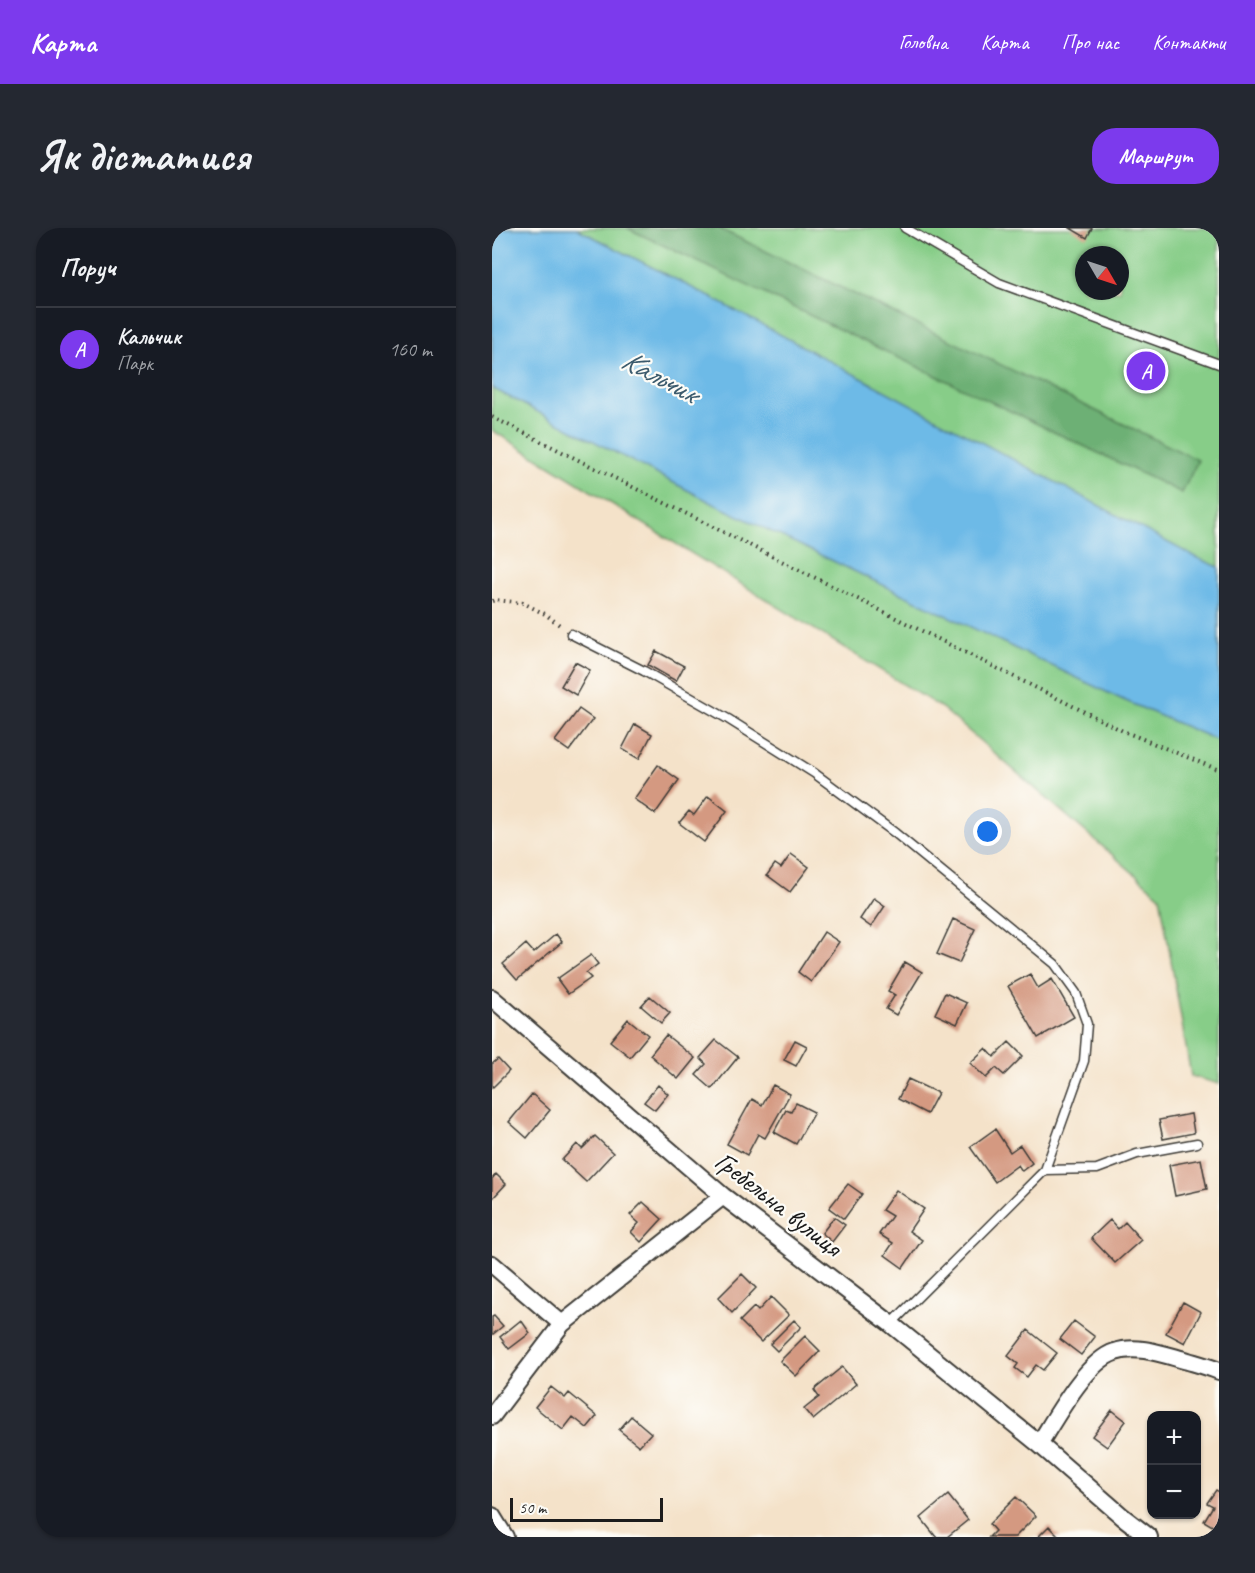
<!DOCTYPE html>
<html lang="uk">
<head>
<meta charset="utf-8">
<style>
	body { margin:0; font-family:Caveat,sans-serif; background:#242831; color:#f1f3f6 }
	.controls { position:absolute; right:18px; bottom:18px; display:grid; overflow:hidden; border-radius:12px; box-shadow:0 2px 4px #0004 }
	.controls button { width:54px; height:54px; display:grid; place-items:center; padding:0; border:0; border-bottom:2px solid #363941; background:#171b24; color:#f1f3f6; font:30px sans-serif }
	.compass { position:absolute; left:583px; top:18px; width:54px; height:54px; border-radius:50%; background:#171b24; box-shadow:0 2px 4px #0004; rotate:129deg }
	.scale { position:absolute; left:18px; bottom:15px; width:153px; box-sizing:border-box; padding-left:6px; border:3px solid #1c1c1c; border-top:0; font-size:16px; line-height:21px; white-space:nowrap; color:#1c1c1c; -webkit-text-stroke:4px #fdfcf7; paint-order:stroke }
	.you { position:absolute; left:496px; top:604px; width:21px; height:21px; margin:-15px; border:4px solid #fff; border-radius:50%; background:#1a73e8; box-shadow:0 0 0 9px #1a73e833 }
	.badge { display:grid; place-items:center; width:39px; height:39px; border-radius:50%; background:#7c3aed; color:#fff; font-size:20px; font-weight:700 }
	.pin { position:absolute; translate:-50% -50%; border:3px solid #fff; box-shadow:0 2px 6px #0006 }
	.list { margin:0; padding:0; list-style:none }
	h2 { display:flex; justify-content:space-between; align-items:center; height:78px; margin:0; padding:0 24px; font-size:26px }
	h2 small { font-size:20px; font-weight:400; color:#9ea1a6 }
	.list li { display:grid; grid-template-columns:39px 1fr auto; gap:18px; align-items:center; box-sizing:border-box; height:84px; padding:0 24px; border-top:2px solid #363941 }
	.list b { display:block; font-size:22px; white-space:nowrap }
	.list p { margin:0; font-size:20px; white-space:nowrap; color:#9ea1a6 }
	.list em { font-size:20px; font-style:normal; color:#9ea1a6 }
	.map { position:relative; flex:none; width:727px; height:1309px; overflow:hidden; border-radius:24px }
	header { display:flex; align-items:center; gap:36px; box-sizing:border-box; height:84px; padding:0 30px; background:#7c3aed; color:#fff }
	header strong { font-size:28px }
	nav { display:flex; gap:33px; margin-inline-start:auto; font-size:21px }
	.intro { display:flex; align-items:center; justify-content:space-between; box-sizing:border-box; height:144px; padding:0 36px }
	h1 { margin:0; font-size:42px }
	.button { padding:15px 27px; border-radius:24px; background:#7c3aed; color:#fff; font-size:21px; font-weight:700 }
	main { display:flex; gap:36px; padding:0 36px }
	aside { flex:1; background:#171b24; border-radius:24px; box-shadow:0 2px 4px #0004 }
	.map>svg:first-child { display:block }
</style>
</head>
<body>
<header>
<strong>Карта</strong>
<nav><a>Головна</a><a>Карта</a><a>Про нас</a><a>Контакти</a></nav>
</header>
<div class="intro"><h1>Як дістатися</h1><a class="button">Маршрут</a></div>
<main>
<aside>
<h2>Поруч<small></small></h2>
<ul class="list">
<li><span class="badge">A</span><div><b>Кальчик</b><p>Парк</p></div><em>160 m</em></li>
</ul>
</aside>
<div class="map">
<svg width="727" height="1309" viewBox="0 0 727 1309">
	<rect width="100%" height="100%" fill="#fdfcf7"/>
	<filter id="ink" filterUnits="userSpaceOnUse"><feTurbulence type="fractalNoise" baseFrequency=".0167" numOctaves="2"/><feDisplacementMap in="SourceGraphic" scale="12" xChannelSelector="R" yChannelSelector="G"/><feConvolveMatrix kernelMatrix="1 2 1 2 8 2 1 2 1" color-interpolation-filters="sRGB"/></filter>
	<filter id="wash" filterUnits="userSpaceOnUse"><feTurbulence type="fractalNoise" baseFrequency=".008" numOctaves="4" result="noise"/><feDisplacementMap in="SourceGraphic" scale="24" xChannelSelector="R" yChannelSelector="G"/><feGaussianBlur stdDeviation="1.35" result="paint"/><feColorMatrix in="noise" values="0 0 0 0 0 0 0 0 0 0 0 0 0 0 0 0 0 1.4 0 .05"/><feComposite in="paint" operator="in"/></filter>
	<g filter="url(#wash)">
		<rect width="100%" height="100%" fill="#f4e2c9"/>
		<path fill="#87cd88" stroke="#527452" stroke-width="1.5" fill-rule="evenodd" d="M 0,0 L 727,0 L 727,856 L 699,848 L 668,668 L 450,480 L 0,202 ZM 592,27 L 628,27 L 628,63 L 592,63 Z"/>
		<path fill="#6db074" stroke="#446648" stroke-width="1.5" d="M 135,0 L 226,0 L 706,232 L 690,265 Z"/>
		<path fill="#6dbae7" stroke="#446b82" stroke-width="1.5" d="M 0,0 L 84,0 L 220,70 L 703,329 L 727,339 L 727,513 L 629,471 L 224,277 L 0,160 Z"/>
		<g id="blocks">
			<path fill="#d49981" d="M 578,0 L 600,0 L 595,10 Z
				M 164,423 L 192,438 L 184,453 L 156,437 Z
				M 83,434 L 98,442 L 84,467 L 69,458 Z
				M 87,481 L 101,491 L 77,523 L 63,513 Z
				M 143,496 L 160,506 L 147,531 L 130,521 Z
				M 166,537 L 187,552 L 163,586 L 142,571 Z
				M 216,568 L 235,583 L 212,614 L 187,595 L 197,583 L 202,587 Z
				M 299,626 L 317,639 L 298,664 L 275,647 L 283,636 L 289,640 Z
				M 382,670 L 393,678 L 379,699 L 368,691 Z
				M 461,691 L 483,701 L 467,735 L 445,726 Z
				M 332,704 L 347,714 L 319,754 L 306,744 Z
				M 64,706 L 70,714 L 25,752 L 11,736 L 34,716 L 42,725 Z
				M 99,727 L 106,736 L 94,745 L 99,750 L 76,766 L 65,751 Z
				M 413,734 L 430,744 L 404,787 L 394,781 L 403,767 L 396,763 Z
				M 538,746 L 546,760 L 560,751 L 582,789 L 546,810 L 516,758 Z
				M 453,765 L 475,775 L 465,796 L 443,786 Z
				M 158,768 L 178,785 L 169,795 L 149,778 Z
				M 136,791 L 156,807 L 138,829 L 118,813 Z
				M 174,807 L 203,830 L 186,851 L 158,827 Z
				M 224,812 L 246,829 L 220,861 L 204,847 L 214,836 L 208,830 Z
				M 303,812 L 315,818 L 304,838 L 292,832 Z
				M 517,814 L 531,828 L 512,847 L 504,840 L 494,850 L 478,835 L 494,820 L 502,829 Z
				M 6,831 L 17,843 L 0,860 L 0,836 Z
				M 416,851 L 446,865 L 435,886 L 406,871 Z
				M 166,857 L 176,866 L 163,882 L 152,874 Z
				M 281,857 L 298,866 L 273,910 L 266,906 L 255,927 L 235,916 L 260,871 L 270,877 Z
				M 40,866 L 58,882 L 35,910 L 17,894 Z
				M 304,875 L 322,884 L 304,916 L 282,904 L 294,882 L 299,884 Z
				M 699,886 L 702,905 L 671,911 L 667,892 Z
				M 503,901 L 518,924 L 528,917 L 540,935 L 530,943 L 526,937 L 503,954 L 478,919 Z
				M 103,908 L 121,925 L 94,954 L 70,932 L 85,916 L 90,921 Z
				M 709,931 L 715,961 L 683,968 L 677,937 Z
				M 4,946 L 14,956 L 0,971 L 0,951 Z
				M 356,956 L 370,966 L 352,991 L 337,980 Z
				M 404,962 L 432,981 L 417,1003 L 430,1012 L 411,1040 L 393,1027 L 401,1015 L 387,1006 L 400,988 L 390,982 Z
				M 151,974 L 170,991 L 149,1014 L 139,1004 L 147,995 L 138,987 Z
				M 342,989 L 353,997 L 340,1014 L 330,1005 Z
				M 618,992 L 626,1001 L 633,994 L 649,1012 L 623,1035 L 599,1010 Z
				M 250,1046 L 264,1060 L 240,1085 L 226,1070 Z
				M 279,1069 L 297,1087 L 269,1114 L 248,1093 L 262,1079 L 266,1083 Z
				M 691,1074 L 709,1084 L 693,1115 L 674,1105 Z
				M 2,1088 L 11,1098 L 0,1107 L 0,1089 Z
				M 29,1092 L 38,1105 L 17,1121 L 8,1109 Z
				M 302,1092 L 309,1099 L 285,1123 L 278,1116 Z
				M 582,1093 L 603,1109 L 589,1127 L 568,1111 Z
				M 536,1102 L 565,1125 L 551,1142 L 544,1137 L 535,1149 L 523,1140 L 526,1136 L 516,1128 Z
				M 313,1108 L 328,1123 L 304,1148 L 288,1133 Z
				M 350,1139 L 364,1156 L 321,1192 L 312,1181 L 327,1169 L 322,1162 Z
				M 59,1159 L 73,1170 L 77,1165 L 105,1188 L 95,1200 L 81,1189 L 71,1202 L 43,1179 Z
				M 620,1182 L 634,1193 L 615,1219 L 600,1208 Z
				M 139,1188 L 159,1205 L 147,1218 L 127,1202 Z
				M 724,1262 L 727,1264 L 727,1302 L 712,1293 L 721,1278 L 715,1275 Z
				M 456,1267 L 476,1292 L 455,1309 L 444,1309 L 429,1290 Z
				M 524,1269 L 544,1288 L 523,1309 L 497,1309 L 503,1303 L 497,1296 Z
				M 557,1298 L 568,1309 L 546,1309 Z"/>
		</g>
	</g>
	<g filter="url(#ink)">
		<use href="#blocks" fill-opacity="0" stroke="#3c3a36" stroke-width="1.5"/>
		<g fill="none" stroke-linecap="round" stroke-linejoin="round">
			<defs>
				<path id="service" d="M 413,0 L 507,55 L 727,136
					M 79,406 L 152,443 L 236,491 L 322,545 L 403,605 L 563,736 L 584,765 L 595,796 L 592,833 L 553,942 L 399,1096
					M 553,942 L 605,941 L 645,926 L 705,915"/>
				<path id="minor" d="M 0,770 L 231,968 L 399,1096 L 547,1216 L 631,1289 L 657,1309
					M 0,1036 L 70,1096
					M 0,1188 L 70,1096 L 231,968
					M 547,1216 C 563,1191 594,1133 623,1124 C 646,1116 673,1127 696,1133 C 706,1136 717,1139 727,1143
					M 0,1288 L 13,1309"/>
			</defs>
			<use href="#service" stroke="#3c3a36" stroke-width="11"/>
			<use href="#minor" stroke="#3c3a36" stroke-width="20"/>
			<path stroke="#3c3a36" stroke-width="4" stroke-dasharray="1.5 4.5" stroke-linecap="butt" d="M 0,189 L 631,503 L 727,542
				M 0,373 L 3,372 L 31,375 L 53,386 L 69,398"/>
			<use href="#service" stroke="#fff" stroke-width="8"/>
			<use href="#minor" stroke="#fff" stroke-width="16"/>
		</g>
	</g>
	<g text-anchor="middle" stroke-width="4.5" stroke-linejoin="round" paint-order="stroke">
		<g font-size="28" fill="#1c1c1c" stroke="#fdfcf7">
			<text transform="translate(287 975) rotate(38)" y="10">Гребельна вулиця</text>
		</g>
		<g font-size="30" font-style="italic" fill="#3c5b6d" stroke="#fdfcf7">
			<text transform="translate(168 148) rotate(28)" y="10">Кальчик</text>
		</g>
	</g>
</svg>
<div class="controls">
<button>+</button>
<button>−</button>
</div>
<svg class="compass" viewBox="-18 -18 36 36"><path d="M0-13l5 13h-10z" fill="#e53935"/><path d="M0 13l5-13h-10z" fill="#9ea1a6"/></svg>
<div class="scale">50 m</div>
<div class="you"></div>
<div class="pin badge" style="left:654px;top:143px">A</div>
</div>
</main>
</body>
</html>
